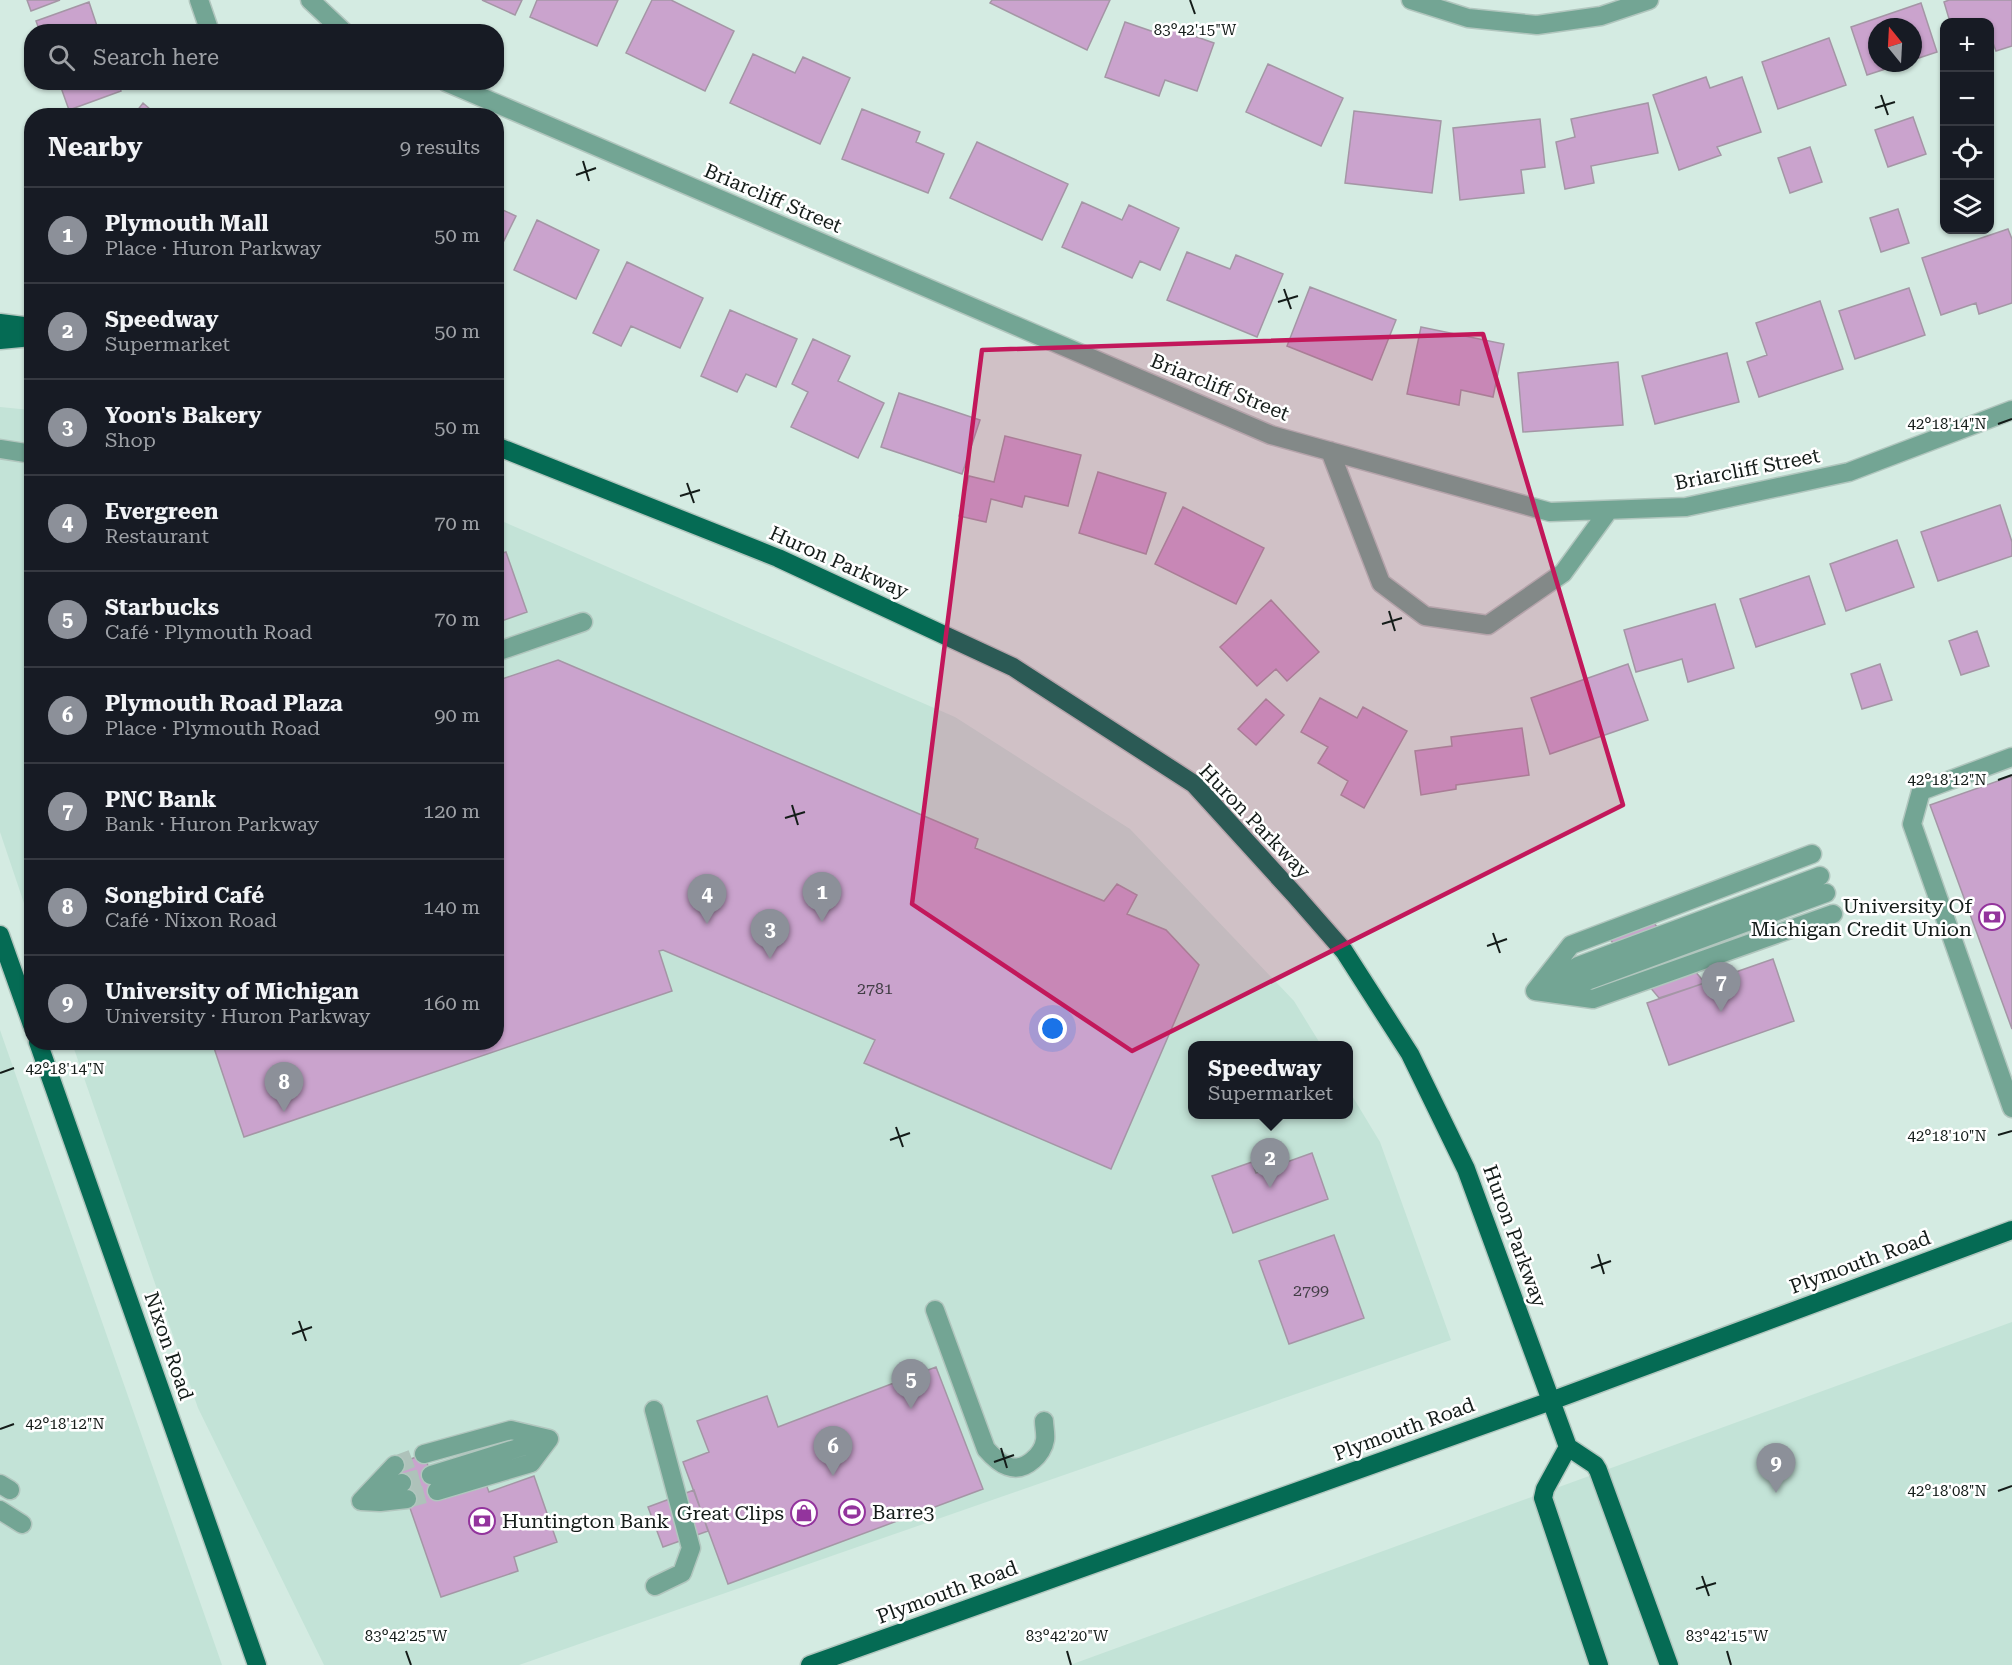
<!DOCTYPE html>
<html lang="en">
<head>
<meta charset="utf-8">
<style>
	body { margin:0; font-family:"Roboto Serif",serif; background:#20242c; color:#f1f3f6 }
	.controls { position:absolute; right:18px; top:18px; display:grid; overflow:hidden; border-radius:12px; box-shadow:0 2px 4px #0004 }
	.controls button { width:54px; height:54px; display:grid; place-items:center; padding:0; border:0; border-bottom:2px solid #363941; background:#171b24; color:#f1f3f6; font:30px sans-serif }
	.compass { position:absolute; left:1868px; top:18px; width:54px; height:54px; border-radius:50%; background:#171b24; box-shadow:0 2px 4px #0004; rotate:342deg }
	.you { position:absolute; left:1053px; top:1029px; width:21px; height:21px; margin:-15px; border:4px solid #fff; border-radius:50%; background:#1a73e8; box-shadow:0 0 0 9px #1a73e833 }
	.badge { display:grid; place-items:center; width:39px; height:39px; border-radius:50%; background:#8c9099; color:#fff; font-size:20px; font-weight:700 }
	.pin { position:absolute; translate:-50% -50px; filter:drop-shadow(0 2px 3px #0008) }
	.pin::after { content:''; position:absolute; top:32px; width:21px; height:18px; background:inherit; clip-path:polygon(0 0,100% 0,50% 100%) }
	.popup { position:absolute; left:1188px; top:1041px; width:165px; height:78px; box-sizing:border-box; display:grid; place-content:center; border-radius:12px; background:#171b24; filter:drop-shadow(0 2px 4px #0005); font-size:20px; white-space:nowrap; color:#9ea1a6 }
	.popup b { font-size:22px; color:#f1f3f6 }
	.popup::after { content:''; position:absolute; left:50%; top:100%; margin-left:-12px; border:12px solid transparent; border-top-color:#171b24 }
	.list { margin:0; padding:0; list-style:none }
	h2 { display:flex; justify-content:space-between; align-items:center; height:78px; margin:0; padding:0 24px; font-size:26px }
	h2 small { font-size:20px; font-weight:400; color:#9ea1a6 }
	.list li { display:grid; grid-template-columns:39px 1fr auto; gap:18px; align-items:center; box-sizing:border-box; height:96px; padding:0 24px; border-top:2px solid #363941 }
	.list b { display:block; font-size:22px; white-space:nowrap }
	.list p { margin:0; font-size:20px; white-space:nowrap; color:#9ea1a6 }
	.list em { font-size:20px; font-style:normal; color:#9ea1a6 }
	.icon { flex:none; width:33px; height:33px; fill:none; stroke:currentColor; stroke-width:2; stroke-linecap:round; stroke-linejoin:round }
	.map { position:relative; flex:none; width:2012px; height:1665px; overflow:hidden }
	.search { position:absolute; background:#171b24; box-shadow:0 2px 4px #0004; left:24px; top:24px; width:480px; height:66px; display:flex; align-items:center; gap:15px; box-sizing:border-box; padding:0 21px; border-radius:24px; color:#9ea1a6; font-size:22px }
	.panel { position:absolute; background:#171b24; box-shadow:0 2px 4px #0004; left:24px; top:108px; width:480px; height:942px; border-radius:24px }
	.map>svg:first-child { display:block }
</style>
</head>
<body>
<div class="map">
<svg width="2012" height="1665" viewBox="0 0 2012 1665">
	<rect width="100%" height="100%" fill="#d4ebe2"/>
	<path fill="#c3e3d7" d="M 0,407 L 31,410 L 31,924 L 0,832 Z
		M 497,519 L 955,717 L 1130,829 L 1294,1001 L 1321,1045 L 1192,1046 L 1192,1114 L 1348,1114 L 1348,1089 L 1380,1142 L 1451,1340 L 519,1665 L 324,1665 L 198,1408 L 72,1043 L 496,1042 Z
		M 0,1030 L 222,1665 L 0,1665 Z
		M 2012,1322 L 2012,1665 L 1070,1665 Z"/>
	<path fill="#caa3cd" stroke="#a496a5" stroke-width="1.5" d="M 27,0 L 60,0 L 31,11 Z
		M 482,0 L 522,0 L 515,15 Z
		M 537,0 L 618,0 L 597,46 L 530,17 Z
		M 652,0 L 671,0 L 734,31 L 705,91 L 626,53 Z
		M 992,0 L 1110,0 L 1087,50 L 990,3 Z
		M 1949,0 L 2012,0 L 2012,46 L 1996,51 L 1993,43 L 1990,44 L 1990,22 L 1950,22 L 1944,2 Z
		M 89,2 L 99,32 L 40,32 L 36,21 Z
		M 1921,3 L 1937,52 L 1913,60 L 1913,27 L 1877,27 L 1877,63 L 1904,63 L 1867,75 L 1851,27 Z
		M 1125,22 L 1157,33 L 1160,24 L 1214,43 L 1197,91 L 1165,80 L 1159,96 L 1105,77 Z
		M 1829,38 L 1846,85 L 1778,109 L 1762,62 Z
		M 753,54 L 795,73 L 803,57 L 850,78 L 820,144 L 730,103 Z
		M 1268,64 L 1343,98 L 1321,146 L 1246,112 Z
		M 1706,77 L 1710,88 L 1742,77 L 1761,132 L 1717,147 L 1721,155 L 1679,170 L 1653,95 Z
		M 59,82 L 118,82 L 121,91 L 69,110 Z
		M 143,103 L 158,116 L 133,116 Z
		M 1648,103 L 1658,153 L 1591,166 L 1594,183 L 1565,189 L 1556,142 L 1575,137 L 1571,119 Z
		M 862,109 L 920,132 L 916,142 L 944,154 L 928,193 L 842,159 Z
		M 1354,111 L 1441,121 L 1432,193 L 1345,183 Z
		M 1913,117 L 1926,154 L 1888,167 L 1875,130 Z
		M 1540,119 L 1545,167 L 1521,170 L 1524,193 L 1460,200 L 1453,128 Z
		M 977,142 L 1068,184 L 1042,240 L 950,198 Z
		M 1810,147 L 1822,182 L 1790,193 L 1778,158 Z
		M 1082,202 L 1122,220 L 1129,205 L 1179,228 L 1160,270 L 1140,261 L 1132,278 L 1062,247 Z
		M 496,207 L 516,216 L 496,257 Z
		M 1898,209 L 1909,243 L 1881,252 L 1870,218 Z
		M 537,220 L 599,250 L 576,299 L 514,270 Z
		M 2008,229 L 2012,239 L 2012,303 L 1979,314 L 1976,303 L 1941,315 L 1922,258 Z
		M 1187,252 L 1230,269 L 1236,255 L 1283,274 L 1257,337 L 1167,300 Z
		M 627,262 L 703,298 L 680,348 L 631,326 L 621,346 L 593,333 Z
		M 1310,287 L 1396,320 L 1372,380 L 1287,346 Z
		M 1909,288 L 1925,335 L 1855,359 L 1839,311 Z
		M 1820,301 L 1843,369 L 1759,397 L 1747,362 L 1767,355 L 1756,323 Z
		M 730,310 L 797,339 L 776,387 L 746,374 L 737,392 L 701,376 Z
		M 1421,327 L 1504,344 L 1493,397 L 1461,390 L 1459,405 L 1407,394 Z
		M 813,339 L 850,356 L 838,381 L 884,403 L 858,458 L 791,427 L 808,392 L 792,384 Z
		M 1727,353 L 1739,402 L 1655,424 L 1642,376 Z
		M 1618,362 L 1623,425 L 1523,432 L 1518,373 Z
		M 899,393 L 980,420 L 962,474 L 881,447 Z
		M 1005,436 L 1081,455 L 1068,506 L 1025,496 L 1022,507 L 991,499 L 986,522 L 959,516 L 969,476 L 994,482 Z
		M 1098,472 L 1166,493 L 1146,554 L 1079,533 Z
		M 2000,505 L 2012,542 L 2012,556 L 1938,581 L 1921,532 Z
		M 1183,507 L 1264,548 L 1236,604 L 1155,564 Z
		M 1897,540 L 1914,587 L 1846,611 L 1830,564 Z
		M 506,552 L 527,612 L 496,623 L 496,555 Z
		M 1809,576 L 1825,624 L 1756,647 L 1740,599 Z
		M 1271,600 L 1319,652 L 1287,681 L 1276,669 L 1257,686 L 1220,647 Z
		M 1715,604 L 1734,668 L 1688,682 L 1682,659 L 1636,672 L 1624,630 Z
		M 1977,631 L 1989,666 L 1961,675 L 1949,641 Z
		M 558,660 L 978,839 L 975,848 L 1104,901 L 1117,884 L 1137,895 L 1127,914 L 1166,930 L 1199,965 L 1111,1169 L 864,1063 L 875,1040 L 663,950 L 659,951 L 672,991 L 244,1137 L 212,1042 L 496,1042 L 496,681 Z
		M 1628,664 L 1648,720 L 1550,754 L 1531,698 Z
		M 1880,664 L 1892,700 L 1862,709 L 1851,674 Z
		M 1320,698 L 1357,718 L 1363,707 L 1407,731 L 1364,808 L 1341,795 L 1348,781 L 1318,763 L 1328,747 L 1301,732 Z
		M 1266,699 L 1284,715 L 1256,745 L 1238,729 Z
		M 1522,728 L 1529,775 L 1456,785 L 1456,789 L 1421,795 L 1415,751 L 1452,746 L 1451,737 Z
		M 2012,776 L 2012,1029 L 1930,805 Z
		M 1647,915 L 1705,983 L 1659,998 L 1603,931 Z
		M 1773,959 L 1794,1021 L 1669,1065 L 1647,1003 Z
		M 1312,1153 L 1328,1199 L 1233,1233 L 1212,1176 L 1252,1162 L 1256,1173 Z
		M 1334,1235 L 1364,1318 L 1289,1344 L 1259,1261 Z
		M 936,1367 L 983,1489 L 728,1584 L 683,1462 L 709,1452 L 697,1421 L 767,1396 L 778,1427 Z
		M 424,1454 L 439,1498 L 485,1482 L 489,1492 L 534,1476 L 557,1542 L 514,1557 L 518,1571 L 441,1597 L 395,1465 Z
		M 694,1490 L 708,1531 L 663,1547 L 648,1507 Z"/>
	<g fill="none" stroke-linecap="round" stroke-linejoin="round">
		<path stroke="#aec2ba" stroke-width="18" stroke-dasharray="18 9" stroke-linecap="butt" d="M 395,1465 L 424,1454
			M 402,1483 L 431,1475
			M 407,1499 L 437,1491"/>
		<defs>
			<path id="minor" d="M 199,0 L 210,32
				M 310,0 L 344,32
				M 1411,0 L 1468,18 L 1537,25 L 1601,16 L 1649,0
				M 446,82 L 1271,435 L 1550,512 L 1686,507 L 1849,472 L 2012,410
				M 0,449 L 32,454
				M 1330,451 L 1381,583 L 1425,616 L 1488,625 L 1563,573 L 1609,510
				M 496,652 L 583,622
				M 2012,757 L 1921,791 L 1912,824 L 2012,1108
				M 1544,986 L 1578,966 L 1820,876
				M 1553,988 L 1584,982 L 1826,893
				M 1535,991 L 1571,945 L 1812,854
				M 1535,991 L 1593,999 L 1833,914
				M 935,1310 L 986,1449 C 999,1464 1015,1476 1033,1460 C 1039,1455 1044,1447 1045,1440 C 1046,1434 1044,1427 1044,1421
				M 654,1410 L 691,1548 L 682,1573 L 655,1586
				M 424,1454 L 511,1430 L 549,1439
				M 431,1475 L 547,1439
				M 0,1484 L 10,1490
				M 437,1491 L 531,1463 L 549,1439
				M 374,1498 L 383,1495 L 402,1483
				M 361,1501 L 395,1465
				M 361,1501 L 380,1502 L 407,1499
				M 0,1510 L 22,1524"/>
			<path id="major" d="M 0,323 L 32,327
				M 0,340 L 32,337
				M 496,446 L 778,558 L 1013,667 L 1194,784 L 1295,895 L 1344,951 L 1410,1054 L 1466,1169 L 1568,1447 L 1595,1465 L 1598,1470 L 1669,1665
				M 0,935 L 32,1025
				M 38,1042 L 257,1665
				M 1568,1447 L 1545,1489 L 1543,1498 L 1599,1665
				M 810,1665 L 1551,1401 L 2012,1230"/>
		</defs>
		<use href="#minor" stroke="#b1c6be" stroke-width="21"/>
		<use href="#major" stroke="#b1c6be" stroke-width="21"/>
		<use href="#minor" stroke="#73a594" stroke-width="18"/>
		<use href="#major" stroke="#056b54" stroke-width="18"/>
	</g>
	<path fill="#c2185b" fill-opacity="0.2" stroke="#c2185b" stroke-width="4.5" stroke-linejoin="round" d="M 1483,334 L 1623,805 L 1132,1051 L 912,904 L 982,350 Z"/>
	<path fill="none" stroke="#141c19" stroke-width="2" d="M 1190,0 L 1195,14M 1881,95 L 1888,115M 1875,108 L 1895,102M 583,161 L 589,181M 576,175 L 596,168M 1284,289 L 1291,309M 1278,302 L 1298,296M 1998,424 L 2012,419M 687,483 L 694,503M 680,496 L 700,490M 1389,611 L 1395,631M 1382,624 L 1402,618M 1998,780 L 2012,775M 792,805 L 798,825M 785,818 L 805,812M 1493,933 L 1500,953M 1487,946 L 1507,939M 0,1073 L 14,1068M 896,1127 L 903,1147M 1998,1135 L 2012,1131M 890,1140 L 910,1133M 1598,1254 L 1604,1274M 1591,1268 L 1611,1261M 299,1321 L 306,1341M 292,1334 L 312,1327M 0,1429 L 14,1424M 1001,1448 L 1007,1468M 994,1462 L 1014,1455M 1998,1491 L 2012,1486M 1702,1576 L 1709,1596M 1696,1589 L 1716,1583M 406,1651 L 411,1665M 1067,1651 L 1071,1665M 1727,1651 L 1731,1665"/>
	<defs>
		<symbol id="bank-ring" viewBox="-11 -11 22 22"><circle r="9.5" fill="#fff" stroke="#93349d" stroke-width="1.5"/><path d="M-6-4H6V4H-6ZM0-2.3a2.3 2.3 0 1 0 0 4.6a2.3 2.3 0 1 0 0-4.6Z" fill="#93349d"/></symbol>
		<symbol id="stadium-ring" viewBox="-11 -11 22 22"><circle r="9.5" fill="#fff" stroke="#93349d" stroke-width="1.5"/><path d="M0-5a6.5 5 0 1 0 0 10a6.5 5 0 1 0 0-10ZM-3.5-1.8h7v3.6h-7Z" fill="#93349d"/></symbol>
		<symbol id="shop-ring" viewBox="-11 -11 22 22"><circle r="9.5" fill="#fff" stroke="#93349d" stroke-width="1.5"/><path d="M-5-2.5h2.3a2.7 3.5 0 0 1 5.4 0H5L5.5 6h-11ZM-1.5-2.5h3a1.5 2.3 0 0 0-3 0Z" fill="#93349d"/></symbol>
	</defs>
	<g fill-rule="evenodd">
		<use href="#bank-ring" x="1977" y="902" width="30" height="30"/>
		<use href="#stadium-ring" x="837" y="1497" width="30" height="30"/>
		<use href="#shop-ring" x="789" y="1498" width="30" height="30"/>
		<use href="#bank-ring" x="467" y="1506" width="30" height="30"/>
	</g>
	<g text-anchor="middle" stroke-width="5" stroke-linejoin="round" paint-order="stroke">
		<g font-size="16" fill="#423e46">
			<text x="875" y="994">2781</text>
			<text x="1311" y="1296">2799</text>
		</g>
		<g font-size="20" fill="#141c19" stroke="#fff">
			<text transform="translate(773 198) rotate(23)" y="7">Briarcliff Street</text>
			<text transform="translate(1220 387) rotate(22)" y="7">Briarcliff Street</text>
			<text transform="translate(1747 469) rotate(-11)" y="7">Briarcliff Street</text>
			<text transform="translate(839 562) rotate(24)" y="7">Huron Parkway</text>
			<text transform="translate(1255 821) rotate(46)" y="7">Huron Parkway</text>
			<text transform="translate(1515 1236) rotate(70)" y="7">Huron Parkway</text>
			<text transform="translate(1860 1262) rotate(-20)" y="7">Plymouth Road</text>
			<text transform="translate(169 1346) rotate(71)" y="7">Nixon Road</text>
			<text transform="translate(1404 1429) rotate(-20)" y="7">Plymouth Road</text>
			<text transform="translate(947 1592) rotate(-20)" y="7">Plymouth Road</text>
		</g>
		<g font-size="20" fill="#141c19" stroke="#fff" text-anchor="end">
			<text x="1972" y="913">University Of<tspan x="1972" dy="23">Michigan Credit Union</tspan></text>
			<text x="872" y="1519" text-anchor="start">Barre3</text>
			<text x="784" y="1520">Great Clips</text>
			<text x="502" y="1528" text-anchor="start">Huntington Bank</text>
		</g>
	</g>
	<g font-size="15" text-anchor="middle" fill="#141c19" stroke="#fff" stroke-width="5" stroke-linejoin="round" paint-order="stroke">
		<text x="1195" y="35">83°42'15"W</text>
		<text x="1947" y="429">42°18'14"N</text>
		<text x="1947" y="785">42°18'12"N</text>
		<text x="65" y="1074">42°18'14"N</text>
		<text x="1947" y="1141">42°18'10"N</text>
		<text x="65" y="1429">42°18'12"N</text>
		<text x="1947" y="1496">42°18'08"N</text>
		<text x="406" y="1641">83°42'25"W</text>
		<text x="1067" y="1641">83°42'20"W</text>
		<text x="1727" y="1641">83°42'15"W</text>
	</g>
</svg>
<div class="controls">
<button>+</button>
<button>−</button>
<button><svg class="icon" aria-label="locate" viewBox="0 0 24 24"><circle cx="12" cy="12" r="6"/><path d="M12 2v4M12 18v4M2 12h4M18 12h4"/></svg></button>
<button><svg class="icon" aria-label="layers" viewBox="0 0 24 24"><path d="M12 4l9 5-9 5-9-5zM3 14l9 5 9-5"/></svg></button>
</div>
<svg class="compass" viewBox="-18 -18 36 36"><path d="M0-13l5 13h-10z" fill="#e53935"/><path d="M0 13l5-13h-10z" fill="#9ea1a6"/></svg>
<div class="you"></div>
<div class="pin badge" style="left:822px;top:922px">1</div>
<div class="pin badge" style="left:1270px;top:1188px">2</div>
<div class="popup"><b>Speedway</b>Supermarket</div>
<div class="pin badge" style="left:770px;top:959px">3</div>
<div class="pin badge" style="left:707px;top:924px">4</div>
<div class="pin badge" style="left:911px;top:1409px">5</div>
<div class="pin badge" style="left:833px;top:1476px">6</div>
<div class="pin badge" style="left:1721px;top:1012px">7</div>
<div class="pin badge" style="left:284px;top:1112px">8</div>
<div class="pin badge" style="left:1776px;top:1493px">9</div>
<div class="search"><svg class="icon" aria-label="search" viewBox="0 0 24 24"><circle cx="10" cy="10" r="6"/><path d="M15 15l6 6"/></svg>Search here</div>
<section class="panel">
<h2>Nearby<small>9 results</small></h2>
<ul class="list">
<li><span class="badge">1</span><div><b>Plymouth Mall</b><p>Place · Huron Parkway</p></div><em>50 m</em></li>
<li><span class="badge">2</span><div><b>Speedway</b><p>Supermarket</p></div><em>50 m</em></li>
<li><span class="badge">3</span><div><b>Yoon's Bakery</b><p>Shop</p></div><em>50 m</em></li>
<li><span class="badge">4</span><div><b>Evergreen</b><p>Restaurant</p></div><em>70 m</em></li>
<li><span class="badge">5</span><div><b>Starbucks</b><p>Café · Plymouth Road</p></div><em>70 m</em></li>
<li><span class="badge">6</span><div><b>Plymouth Road Plaza</b><p>Place · Plymouth Road</p></div><em>90 m</em></li>
<li><span class="badge">7</span><div><b>PNC Bank</b><p>Bank · Huron Parkway</p></div><em>120 m</em></li>
<li><span class="badge">8</span><div><b>Songbird Café</b><p>Café · Nixon Road</p></div><em>140 m</em></li>
<li><span class="badge">9</span><div><b>University of Michigan</b><p>University · Huron Parkway</p></div><em>160 m</em></li>
</ul>
</section>
</div>
</body>
</html>
